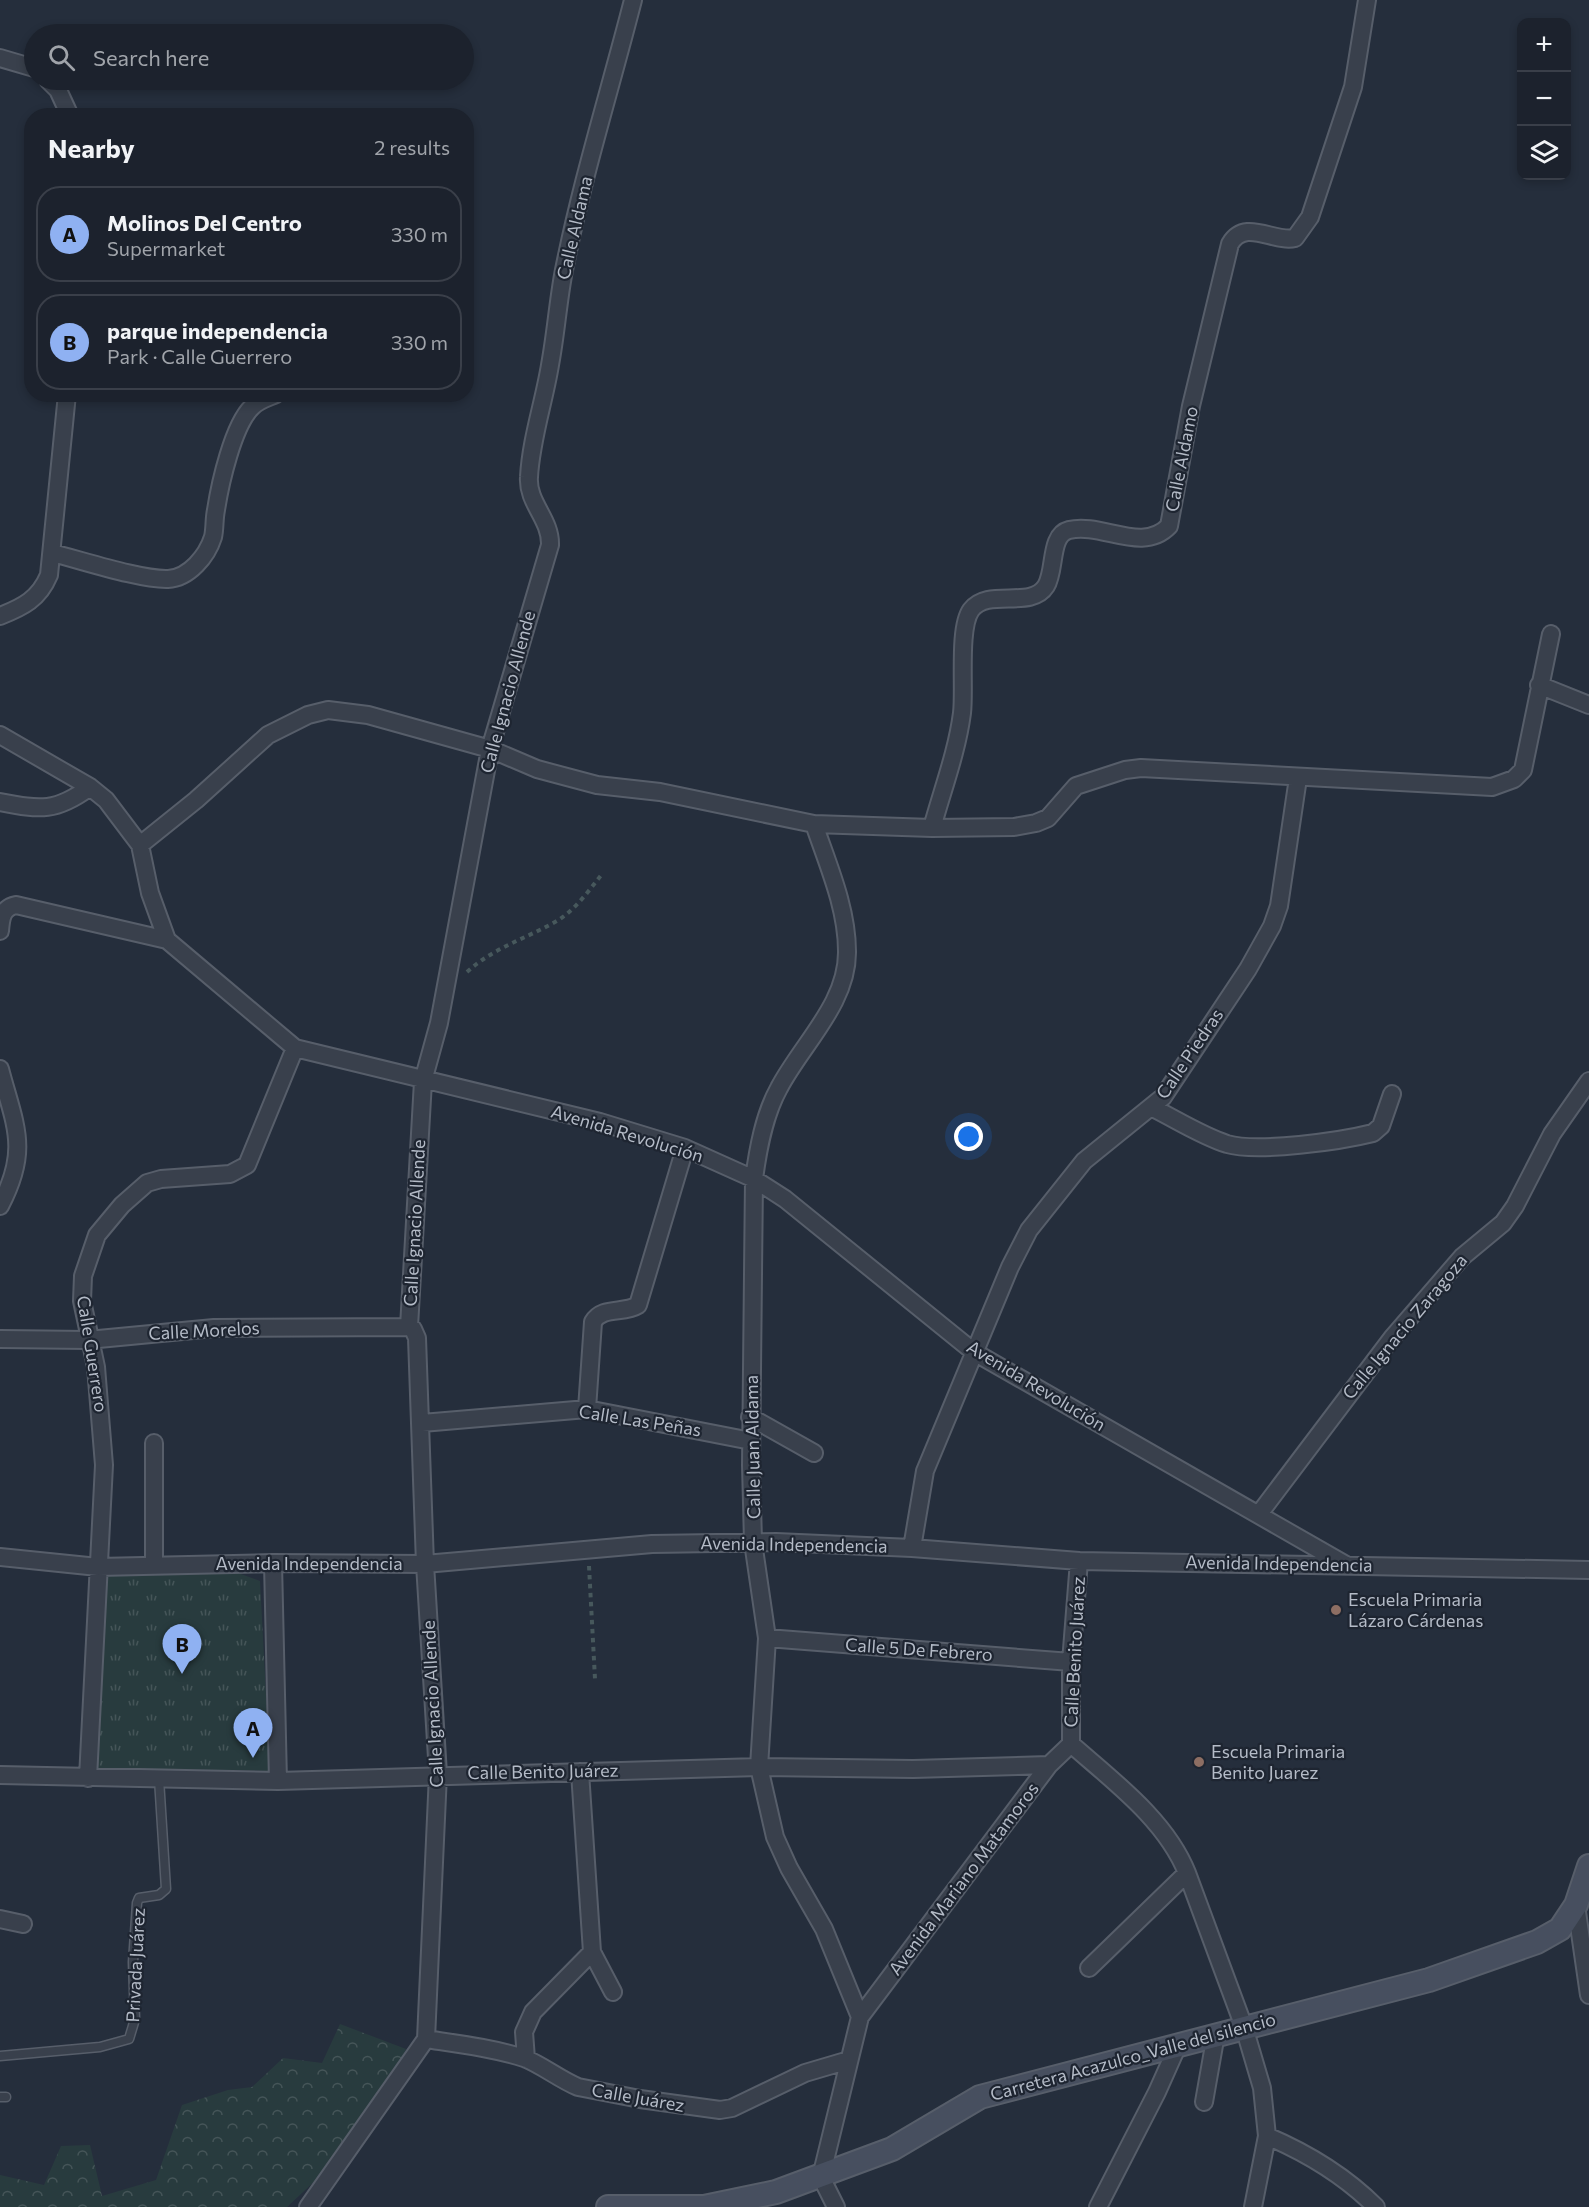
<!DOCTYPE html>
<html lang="en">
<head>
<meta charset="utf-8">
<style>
	body { margin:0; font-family:Commissioner,sans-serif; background:#292f39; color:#f1f3f6 }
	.controls { position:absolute; right:18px; top:18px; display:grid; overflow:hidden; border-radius:12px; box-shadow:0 3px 9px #0003 }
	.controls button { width:54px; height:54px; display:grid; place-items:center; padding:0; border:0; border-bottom:2px solid #3a3f49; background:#1c222d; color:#f1f3f6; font:30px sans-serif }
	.you { position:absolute; left:969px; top:1137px; width:21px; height:21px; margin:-15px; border:4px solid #fff; border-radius:50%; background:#1a73e8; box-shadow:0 0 0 9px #1a73e833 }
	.badge { display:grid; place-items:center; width:39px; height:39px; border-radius:50%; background:#8fb1f2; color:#111; font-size:20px; font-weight:700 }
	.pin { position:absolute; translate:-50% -50px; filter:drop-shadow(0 2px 3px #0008) }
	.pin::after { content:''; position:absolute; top:32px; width:21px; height:18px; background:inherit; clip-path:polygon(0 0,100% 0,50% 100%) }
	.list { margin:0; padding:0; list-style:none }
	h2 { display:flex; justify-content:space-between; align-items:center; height:78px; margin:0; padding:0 24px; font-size:26px }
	h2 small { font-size:20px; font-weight:400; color:#a0a4aa }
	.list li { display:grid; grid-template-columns:39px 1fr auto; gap:18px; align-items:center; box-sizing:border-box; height:96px; margin:0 12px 12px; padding:0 12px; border:2px solid #3a3f49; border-radius:24px }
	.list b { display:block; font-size:22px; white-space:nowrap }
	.list p { margin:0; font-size:20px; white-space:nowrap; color:#a0a4aa }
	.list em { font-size:20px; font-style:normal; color:#a0a4aa }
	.icon { flex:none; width:33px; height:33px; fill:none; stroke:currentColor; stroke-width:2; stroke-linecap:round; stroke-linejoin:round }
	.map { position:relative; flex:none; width:1589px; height:2207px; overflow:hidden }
	.search { position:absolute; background:#1c222d; box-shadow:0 3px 9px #0003; left:24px; top:24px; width:450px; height:66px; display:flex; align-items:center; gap:15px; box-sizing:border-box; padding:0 21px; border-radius:33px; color:#a0a4aa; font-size:22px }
	.panel { position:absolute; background:#1c222d; box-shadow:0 3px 9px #0003; left:24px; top:108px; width:450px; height:294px; border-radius:24px }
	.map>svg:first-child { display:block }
</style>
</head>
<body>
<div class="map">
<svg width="1589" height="2207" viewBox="0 0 1589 2207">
	<defs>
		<pattern id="grass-tufts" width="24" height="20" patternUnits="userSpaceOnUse" patternTransform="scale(1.5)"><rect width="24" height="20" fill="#283b3e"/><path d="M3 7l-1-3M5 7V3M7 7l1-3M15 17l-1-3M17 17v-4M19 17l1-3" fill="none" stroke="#455558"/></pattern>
		<pattern id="forest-crowns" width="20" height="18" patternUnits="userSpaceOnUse" patternTransform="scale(1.5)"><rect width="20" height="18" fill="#283b3e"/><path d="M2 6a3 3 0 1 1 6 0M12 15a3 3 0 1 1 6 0" fill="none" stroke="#455558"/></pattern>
	</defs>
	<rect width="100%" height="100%" fill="#252e3c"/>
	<path fill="url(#grass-tufts)" d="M 227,1569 L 260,1581 L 270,1771 L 96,1768 L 100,1572 Z"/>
	<path fill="url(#forest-crowns)" d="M 340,2024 L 406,2049 L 374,2116 L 317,2179 L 287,2207 L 0,2207 L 0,2175 L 44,2185 L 61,2146 L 90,2145 L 102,2196 L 156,2180 L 182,2105 L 228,2090 L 252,2087 L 283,2058 L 322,2063 Z"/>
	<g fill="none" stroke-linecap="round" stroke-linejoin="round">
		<defs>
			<path id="service" d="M 0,2056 L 100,2047 L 129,2039 L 135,2019 L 133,1962 L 137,1903 L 139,1898 L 159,1895 L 166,1889 L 159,1779
				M 0,2097 L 6,2097"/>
			<path id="minor" d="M 0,58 L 34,68
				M 48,80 L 58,90 L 70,116
				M 52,553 C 81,560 141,580 168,579 C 189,578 207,556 213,537 C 215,529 214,519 216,510 C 220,484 233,425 252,407 C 258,400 267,398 276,394
				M 0,616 C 23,607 39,599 49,575 L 67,394
				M 1539,685 L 1589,705
				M 0,735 L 90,787 L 106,800 L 140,845 L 150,893 L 167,940
				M 0,802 C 41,810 56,812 90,787
				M 814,824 C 828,865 847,908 847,951 C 848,1003 802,1044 779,1088 C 764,1115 758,1149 754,1179 L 751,1465 L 753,1542 L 767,1638 L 759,1767 L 775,1837 L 789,1868 L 824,1929 L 860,2017 L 821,2177 L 836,2207
				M 932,828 C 942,791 957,752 962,713 C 965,689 958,628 971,610 C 988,587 1031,610 1046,586 C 1056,570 1049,535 1069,530 C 1102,522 1142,554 1169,526 L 1191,406 L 1230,244 C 1245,218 1274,243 1295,238 L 1310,217 L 1353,87 L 1367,0
				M 140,845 L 196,800 L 268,735 L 308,715 L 328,710 L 368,715 L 490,749 L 537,769 L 597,785 L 660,792 L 814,824 L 932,828 L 1014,827 L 1036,823 L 1048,818 L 1076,786 L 1125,770 L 1141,768 L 1492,787 L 1514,779 L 1523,770 L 1551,634
				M 0,931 C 1,918 2,908 16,905 L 167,940 L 295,1048 L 600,1122 L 685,1148 L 754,1179 L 785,1199 L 974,1352 L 1346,1565
				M 0,1069 C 15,1126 30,1149 0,1206
				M 1153,1108 C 1177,1120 1202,1136 1227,1144 C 1258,1153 1341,1141 1373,1133 L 1381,1126 L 1392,1094
				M 409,1327 L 423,1081 L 439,1023 L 490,749 L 550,545 C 551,519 527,503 529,477 C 531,439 544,402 550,365 C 556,333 558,301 564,270 C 582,179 610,90 633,0
				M 409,1327 L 413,1329 L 417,1338 L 425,1564 L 438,1774 L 426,2039
				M 0,1339 L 88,1340 L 214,1328 L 409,1327
				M 587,1409 L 593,1322 C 602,1306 624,1314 638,1305 L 685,1148
				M 750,1417 L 814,1453
				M 422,1423 L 587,1409 L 751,1441
				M 1259,1514 L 1392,1338 L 1462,1257 L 1503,1223 L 1515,1206 L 1552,1134 L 1589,1081
				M 912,1548 L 925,1471 L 1010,1267 L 1029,1230 L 1084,1161 L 1163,1097 L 1248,969 L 1272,926 L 1279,906 L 1298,778
				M 0,1557 L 98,1567 L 273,1563 L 425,1564 L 652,1544 L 776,1542 L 912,1548 L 1079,1561 L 1589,1570
				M 273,1563 L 278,1781
				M 154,1565 L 154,1443
				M 767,1638 L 1071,1662
				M 1071,1744 C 1113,1781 1166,1820 1187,1873 L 1244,2027 L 1262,2088 L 1267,2136 L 1253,2207
				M 1071,1744 L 1071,1662 L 1079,1561
				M 0,1775 L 278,1781 L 759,1767 L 913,1769 L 1049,1765
				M 88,1778 L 104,1465 L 96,1367 L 82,1301 L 83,1276 L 97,1235 L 122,1205 L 147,1183 L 161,1179 L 230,1174 L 247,1165 L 295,1048
				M 1576,1905 L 1589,1995
				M 0,1919 L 23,1924
				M 592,1952 L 613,1992
				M 1089,1968 L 1187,1873
				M 860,2017 L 1049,1765 L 1071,1744
				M 426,2039 C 459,2044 492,2048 524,2058 C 542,2065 559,2079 578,2087 L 640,2099 L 720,2110 L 732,2108 L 805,2073 L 849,2060
				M 526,2059 L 524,2032 L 533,2012 L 592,1952 L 580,1772
				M 1204,2102 L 1216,2034
				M 1267,2136 C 1307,2153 1345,2176 1376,2207
				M 308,2207 L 426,2039
				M 1098,2207 L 1157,2092 L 1178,2045"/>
			<path id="secondary" d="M 608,2207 L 704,2207 L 776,2192 L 892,2149 L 980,2097 L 1429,1980 L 1537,1942 L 1560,1929 L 1576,1905 L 1589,1866"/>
		</defs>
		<use href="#service" stroke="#575e6a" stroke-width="11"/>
		<use href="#minor" stroke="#575e6a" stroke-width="20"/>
		<use href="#secondary" stroke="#575e6a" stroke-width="26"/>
		<path stroke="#47585c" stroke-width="4" stroke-dasharray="4.5 4.5" stroke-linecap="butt" d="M 467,972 C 493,948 525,939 555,922 C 575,911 589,890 603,873
			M 589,1566 L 595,1679"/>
		<use href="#service" stroke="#39404c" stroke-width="8"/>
		<use href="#minor" stroke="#39404c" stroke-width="16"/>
		<use href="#secondary" stroke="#474f5f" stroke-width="22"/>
	</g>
	<g fill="#8d6e63" stroke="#1e2531" stroke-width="2">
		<circle cx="1336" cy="1610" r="6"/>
		<circle cx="1199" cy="1762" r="6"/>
	</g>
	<g text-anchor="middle" stroke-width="4.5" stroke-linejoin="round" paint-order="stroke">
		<g font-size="18" fill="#b4bbc7" stroke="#1e2531">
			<text transform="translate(575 228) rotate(-77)" y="6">Calle Aldama</text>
			<text transform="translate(1182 459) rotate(-79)" y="6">Calle Aldamo</text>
			<text transform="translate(508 692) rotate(-75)" y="6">Calle Ignacio Allende</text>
			<text transform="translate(1190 1054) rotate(-56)" y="6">Calle Piedras</text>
			<text transform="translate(627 1134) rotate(17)" y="6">Avenida Revolución</text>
			<text transform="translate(415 1223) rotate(-87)" y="6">Calle Ignacio Allende</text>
			<text transform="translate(1405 1327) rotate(-50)" y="6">Calle Ignacio Zaragoza</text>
			<text transform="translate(204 1331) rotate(-3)" y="6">Calle Morelos</text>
			<text transform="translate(92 1354) rotate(81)" y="6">Calle Guerrero</text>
			<text transform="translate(1036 1386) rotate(31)" y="6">Avenida Revolución</text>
			<text transform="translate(640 1421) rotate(9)" y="6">Calle Las Peñas</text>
			<text transform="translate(753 1447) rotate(-91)" y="6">Calle Juan Aldama</text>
			<text transform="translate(794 1545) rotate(1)" y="6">Avenida Independencia</text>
			<text x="309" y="1570">Avenida Independencia</text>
			<text transform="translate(1279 1564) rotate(1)" y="6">Avenida Independencia</text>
			<text transform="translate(919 1650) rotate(4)" y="6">Calle 5 De Febrero</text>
			<text transform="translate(1075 1652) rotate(-87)" y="6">Calle Benito Juárez</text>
			<text transform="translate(433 1704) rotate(-93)" y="6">Calle Ignacio Allende</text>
			<text transform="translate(543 1772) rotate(-1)" y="6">Calle Benito Juárez</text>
			<text transform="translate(964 1879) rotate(-53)" y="6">Avenida Mariano Matamoros</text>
			<text transform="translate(136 1965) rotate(-87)" y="6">Privada Juárez</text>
			<text transform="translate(1133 2057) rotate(-15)" y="6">Carretera Acazulco_Valle del silencio</text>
			<text transform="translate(638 2098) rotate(10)" y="6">Calle Juárez</text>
		</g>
		<g font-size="18" fill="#b4bbc7" stroke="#1e2531" text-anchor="start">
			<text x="1348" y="1606">Escuela Primaria<tspan x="1348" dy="21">Lázaro Cárdenas</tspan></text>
			<text x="1211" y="1758">Escuela Primaria<tspan x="1211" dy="21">Benito Juarez</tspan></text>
		</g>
	</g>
</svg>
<div class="controls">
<button>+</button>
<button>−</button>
<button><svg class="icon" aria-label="layers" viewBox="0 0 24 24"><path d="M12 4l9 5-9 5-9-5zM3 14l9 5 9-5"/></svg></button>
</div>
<div class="you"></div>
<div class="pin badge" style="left:253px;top:1758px">A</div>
<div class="pin badge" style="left:182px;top:1674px">B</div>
<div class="search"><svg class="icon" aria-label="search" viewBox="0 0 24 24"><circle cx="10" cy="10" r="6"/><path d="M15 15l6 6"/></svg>Search here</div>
<section class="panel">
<h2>Nearby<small>2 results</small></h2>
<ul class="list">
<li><span class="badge">A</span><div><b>Molinos Del Centro</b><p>Supermarket</p></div><em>330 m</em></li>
<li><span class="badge">B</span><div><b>parque independencia</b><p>Park · Calle Guerrero</p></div><em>330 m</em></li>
</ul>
</section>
</div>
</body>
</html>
